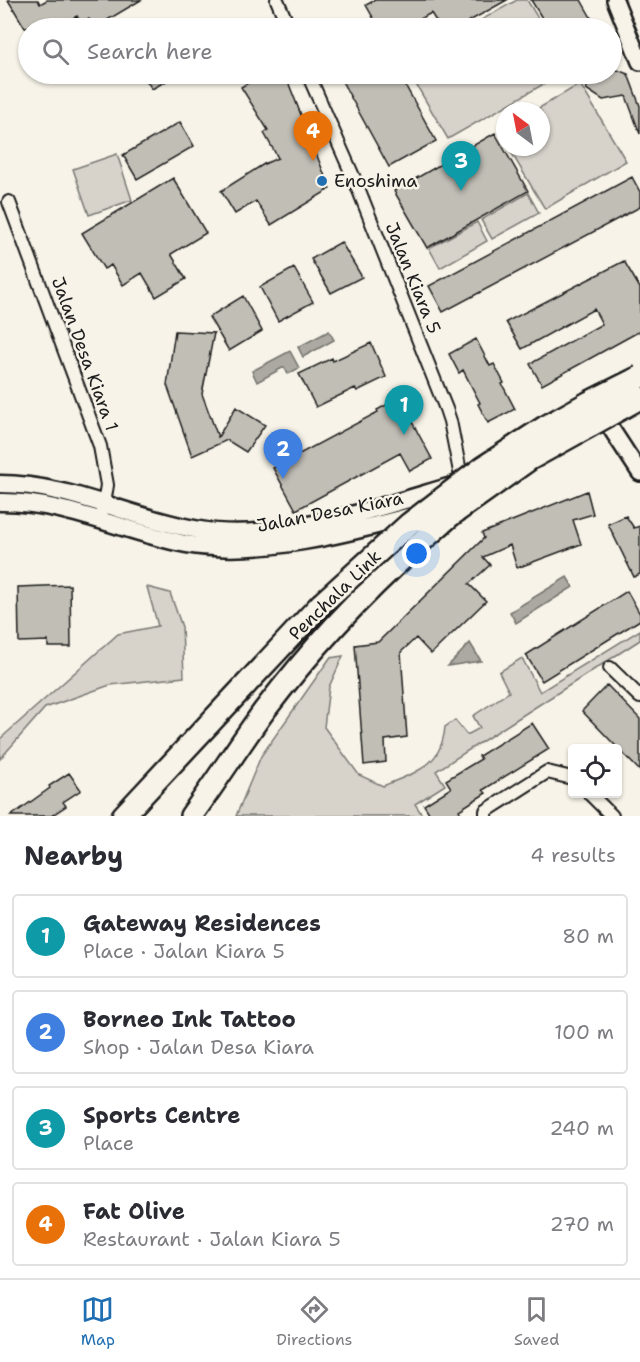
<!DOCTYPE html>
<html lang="en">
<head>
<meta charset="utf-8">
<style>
	body { margin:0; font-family:"Shantell Sans",sans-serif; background:#f2f2f3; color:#2b2b33 }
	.controls { position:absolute; right:18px; bottom:18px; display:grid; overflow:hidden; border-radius:6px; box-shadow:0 2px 4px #0004 }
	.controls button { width:54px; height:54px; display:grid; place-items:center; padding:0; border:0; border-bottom:2px solid #e1e1e2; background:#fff; color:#2b2b33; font:30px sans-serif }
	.compass { position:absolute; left:496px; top:102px; width:54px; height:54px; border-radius:50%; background:#fff; box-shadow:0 2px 4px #0004; rotate:328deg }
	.you { position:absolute; left:417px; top:554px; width:21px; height:21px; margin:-15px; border:4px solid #fff; border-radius:50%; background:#1a73e8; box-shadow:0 0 0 9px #1a73e833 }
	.badge { display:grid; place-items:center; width:39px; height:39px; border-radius:50%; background:#1f6fb2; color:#fff; font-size:20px; font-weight:700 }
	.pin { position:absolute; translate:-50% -50px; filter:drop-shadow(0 2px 3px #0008) }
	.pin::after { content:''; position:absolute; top:32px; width:21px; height:18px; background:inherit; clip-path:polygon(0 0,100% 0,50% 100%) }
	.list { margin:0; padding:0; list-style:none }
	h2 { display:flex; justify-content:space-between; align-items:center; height:78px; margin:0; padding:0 24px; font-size:26px }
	h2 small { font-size:20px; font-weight:400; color:#7c7c81 }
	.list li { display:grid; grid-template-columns:39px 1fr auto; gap:18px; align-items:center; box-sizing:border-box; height:84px; margin:0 12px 12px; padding:0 12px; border:2px solid #e1e1e2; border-radius:6px }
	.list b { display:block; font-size:22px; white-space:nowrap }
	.list p { margin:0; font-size:20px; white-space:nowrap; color:#7c7c81 }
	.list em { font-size:20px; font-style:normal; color:#7c7c81 }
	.icon { flex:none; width:33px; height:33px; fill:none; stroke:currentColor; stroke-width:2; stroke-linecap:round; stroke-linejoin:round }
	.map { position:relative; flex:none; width:640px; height:816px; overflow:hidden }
	.search { position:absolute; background:#fff; box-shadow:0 2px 4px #0004; left:18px; right:18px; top:18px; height:66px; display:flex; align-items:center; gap:15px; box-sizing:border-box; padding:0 21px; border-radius:33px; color:#7c7c81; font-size:22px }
	.sheet { height:462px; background:#fff }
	nav { display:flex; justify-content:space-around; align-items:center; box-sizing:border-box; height:84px; border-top:2px solid #e1e1e2; background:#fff; font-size:16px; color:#7c7c81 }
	nav a { display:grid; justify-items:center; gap:3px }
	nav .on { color:#1f6fb2 }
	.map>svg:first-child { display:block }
</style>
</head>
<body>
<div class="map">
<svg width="640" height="816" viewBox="0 0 640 816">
	<rect width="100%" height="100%" fill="#f7f3e8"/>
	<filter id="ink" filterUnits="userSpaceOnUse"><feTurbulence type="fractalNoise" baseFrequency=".0167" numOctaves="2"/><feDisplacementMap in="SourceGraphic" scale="12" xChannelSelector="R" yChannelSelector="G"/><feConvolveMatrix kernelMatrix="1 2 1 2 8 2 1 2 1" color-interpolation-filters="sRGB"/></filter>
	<g filter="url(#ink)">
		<path fill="#d7d3cb" stroke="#7a7874" stroke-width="1.5" d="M 517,0 L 527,0 L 544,28 L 467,28 Z
			M 410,74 L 561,74 L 448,139 Z
			M 580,84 L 626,161 L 545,209 L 508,147 L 541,147 L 541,111 L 534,111 Z
			M 117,154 L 132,200 L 89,215 L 73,169 Z
			M 528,193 L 539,213 L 492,239 L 481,220 Z
			M 477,222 L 487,241 L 440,268 L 429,248 Z
			M 147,587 L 170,593 L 182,627 L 184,677 L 110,685 L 45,708 L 0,759 L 0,739 L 118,634 L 158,626 Z
			M 640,630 L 640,640 L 436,771 L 445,785 L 415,804 L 423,816 L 236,816 L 261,756 L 330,658 L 343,656 L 329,687 L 324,727 L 359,775 L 383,786 C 415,772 441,768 445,727 L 455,720 L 467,735 L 480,728 L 473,716 L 509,692 L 499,672 L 522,658 L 540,692 Z"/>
		<path fill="#aca9a2" stroke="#72716c" stroke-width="1.5" d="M 329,331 L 334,340 L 303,357 L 298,347 Z
			M 290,351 L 299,368 L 288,374 L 284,367 L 257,382 L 252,371 Z
			M 567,577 L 573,587 L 516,623 L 510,612 Z
			M 470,643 L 481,661 L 448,666 Z"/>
		<path fill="#c0beb5" stroke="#1c1c1c" stroke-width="1.5" d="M 8,0 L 38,0 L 40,4 L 47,0 L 141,0 L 94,28 L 89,19 L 81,23 L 77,16 L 55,28 L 25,28 Z
			M 375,0 L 507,0 L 457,28 L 440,28 L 431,13 L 404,28 L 379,28 L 366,5 Z
			M 531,0 L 581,0 L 597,28 L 548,28 Z
			M 612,68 L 628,74 L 640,106 L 640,134 L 626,96 L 603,100 L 586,89 L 594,74 L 612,74 Z
			M 142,74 L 167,74 L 170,79 L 152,89 Z
			M 250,74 L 285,74 L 330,189 L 271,225 L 256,201 L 235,214 L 221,191 L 264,164 L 278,158 L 264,133 L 268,130 L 241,87 L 253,80 Z
			M 338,74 L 399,74 L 436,141 L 389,167 Z
			M 180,122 L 194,146 L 137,179 L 123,155 Z
			M 495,133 L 528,191 L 427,248 L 394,191 Z
			M 632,177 L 640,192 L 640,207 L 443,312 L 429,286 Z
			M 173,178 L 206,233 L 171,254 L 186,279 L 156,297 L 142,273 L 123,285 L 111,265 L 104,269 L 82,233 Z
			M 341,242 L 362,277 L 331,293 L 311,259 Z
			M 624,261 L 640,288 L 640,331 L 542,385 L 530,364 L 602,324 L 594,309 L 522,349 L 506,322 Z
			M 294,268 L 313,302 L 278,321 L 260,287 Z
			M 243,296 L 262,331 L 229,351 L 209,317 Z
			M 175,331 L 214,333 L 202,394 L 218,437 L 236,407 L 265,425 L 246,452 L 227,440 L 192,456 L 167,385 Z
			M 476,339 L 490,366 L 494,364 L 504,383 L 502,384 L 515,409 L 488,423 L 478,404 L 480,403 L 463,370 L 459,373 L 449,354 Z
			M 371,343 L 386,377 L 357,391 L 355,388 L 316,407 L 299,374 L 332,358 L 333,361 Z
			M 399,398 L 432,459 L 410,471 L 400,453 L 296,510 L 273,468 L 378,412 L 377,410 Z
			M 587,491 L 593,514 L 573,520 L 581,544 L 517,568 L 510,545 L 483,557 L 490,565 L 469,584 L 486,601 L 431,654 L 416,638 L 401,652 L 407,737 L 385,740 L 386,762 L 364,765 L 355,645 L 378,642 L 484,538 L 482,533 Z
			M 626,516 L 634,528 L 640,526 L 640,574 L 634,577 L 608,524 Z
			M 70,585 L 71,647 L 48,647 L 48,641 L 19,642 L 18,587 Z
			M 627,591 L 640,614 L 640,620 L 542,681 L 526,655 Z
			M 607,685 L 640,719 L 640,771 L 582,711 Z
			M 532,723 L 549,749 L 483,790 L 486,793 L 459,810 L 462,816 L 431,816 L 424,805 L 451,788 L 446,780 L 481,759 L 479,756 Z
			M 69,773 L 81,790 L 63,802 L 66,806 L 51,816 L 11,816 L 50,788 L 49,786 Z"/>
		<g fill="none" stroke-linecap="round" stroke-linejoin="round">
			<defs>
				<path id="minor" d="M 277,0 L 289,28
					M 308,74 L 356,183 L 446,409 L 450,421 L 463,487
					M 9,202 L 100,446 L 107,485 L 103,510
					M 610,668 L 640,697
					M 590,794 L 612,816
					M 486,816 L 486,811 L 547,772 L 572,778"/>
				<path id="tertiary" d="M 615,0 L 640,62
					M 599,410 L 640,473"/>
				<path id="secondary" d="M 0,484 C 70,484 132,519 200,530 C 280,543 379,507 455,485
					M 0,502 C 64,501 124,532 186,544 C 258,557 349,533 419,514"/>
				<path id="motorway" d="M 123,816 L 321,604
					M 191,816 C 216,782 239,745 264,711 C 309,652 359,597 415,547"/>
			</defs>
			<use href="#minor" stroke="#1c1c1c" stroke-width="16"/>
			<use href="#tertiary" stroke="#1c1c1c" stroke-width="20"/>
			<use href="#secondary" stroke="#1c1c1c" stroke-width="21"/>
			<use href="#motorway" stroke="#1c1c1c" stroke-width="26"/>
			<use href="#minor" stroke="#f7f3e8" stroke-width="12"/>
			<use href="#tertiary" stroke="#f7f3e8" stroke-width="15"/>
			<use href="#secondary" stroke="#f7f3e8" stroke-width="16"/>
			<use href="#motorway" stroke="#f7f3e8" stroke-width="21"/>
			<defs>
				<path id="motorway-bridge" d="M 415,547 L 450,516 L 530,459 L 640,398
					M 321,604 L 409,524 L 482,468 L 545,427 L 588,403 L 640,377"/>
			</defs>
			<use href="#motorway-bridge" stroke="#1c1c1c" stroke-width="26" stroke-linecap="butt"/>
			<use href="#motorway-bridge" stroke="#f7f3e8" stroke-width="21"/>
		</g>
	</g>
	<circle fill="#1f6fb2" stroke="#f7f3e8" stroke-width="2" cx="322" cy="181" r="6"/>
	<g text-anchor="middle" stroke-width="5" stroke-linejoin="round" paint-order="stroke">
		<g font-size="18" fill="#1c1c1c" stroke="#f7f3e8" text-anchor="start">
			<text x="334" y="187">Enoshima</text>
		</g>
		<g font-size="18" fill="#1c1c1c" stroke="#f7f3e8">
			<text transform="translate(413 278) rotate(68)" y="6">Jalan Kiara 5</text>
			<text transform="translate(85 354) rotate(70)" y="6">Jalan Desa Kiara 1</text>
			<text transform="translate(330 512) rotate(-11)" y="6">Jalan Desa Kiara</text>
			<text transform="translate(335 595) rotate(-44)" y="6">Penchala Link</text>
		</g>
	</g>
</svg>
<div class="controls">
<button><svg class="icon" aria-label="locate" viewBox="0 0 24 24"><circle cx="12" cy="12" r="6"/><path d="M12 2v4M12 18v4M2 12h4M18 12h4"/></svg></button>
</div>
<svg class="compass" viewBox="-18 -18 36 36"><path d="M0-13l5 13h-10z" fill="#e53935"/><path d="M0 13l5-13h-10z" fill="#7c7c81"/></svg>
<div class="you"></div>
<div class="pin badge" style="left:404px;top:435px;background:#0f9aa8">1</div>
<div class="pin badge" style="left:283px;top:479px;background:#3f7fe0">2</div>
<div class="pin badge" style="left:461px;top:191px;background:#0f9aa8">3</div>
<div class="pin badge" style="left:313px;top:161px;background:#e8710a">4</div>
<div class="search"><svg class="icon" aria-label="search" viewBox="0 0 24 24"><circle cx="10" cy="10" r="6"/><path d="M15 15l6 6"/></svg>Search here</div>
</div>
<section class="sheet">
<h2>Nearby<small>4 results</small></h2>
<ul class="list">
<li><span class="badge" style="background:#0f9aa8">1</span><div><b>Gateway Residences</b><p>Place · Jalan Kiara 5</p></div><em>80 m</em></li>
<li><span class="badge" style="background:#3f7fe0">2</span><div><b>Borneo Ink Tattoo</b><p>Shop · Jalan Desa Kiara</p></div><em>100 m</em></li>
<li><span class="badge" style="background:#0f9aa8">3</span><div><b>Sports Centre</b><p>Place</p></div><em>240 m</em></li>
<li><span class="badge" style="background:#e8710a">4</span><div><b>Fat Olive</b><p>Restaurant · Jalan Kiara 5</p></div><em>270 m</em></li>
</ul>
</section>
<nav>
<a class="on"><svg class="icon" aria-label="map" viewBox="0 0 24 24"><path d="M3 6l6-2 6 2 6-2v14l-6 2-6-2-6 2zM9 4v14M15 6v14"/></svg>Map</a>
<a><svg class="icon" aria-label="directions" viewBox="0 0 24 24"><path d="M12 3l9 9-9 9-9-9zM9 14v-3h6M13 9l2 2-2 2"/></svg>Directions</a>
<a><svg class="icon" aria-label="saved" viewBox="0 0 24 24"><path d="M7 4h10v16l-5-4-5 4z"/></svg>Saved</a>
</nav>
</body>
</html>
